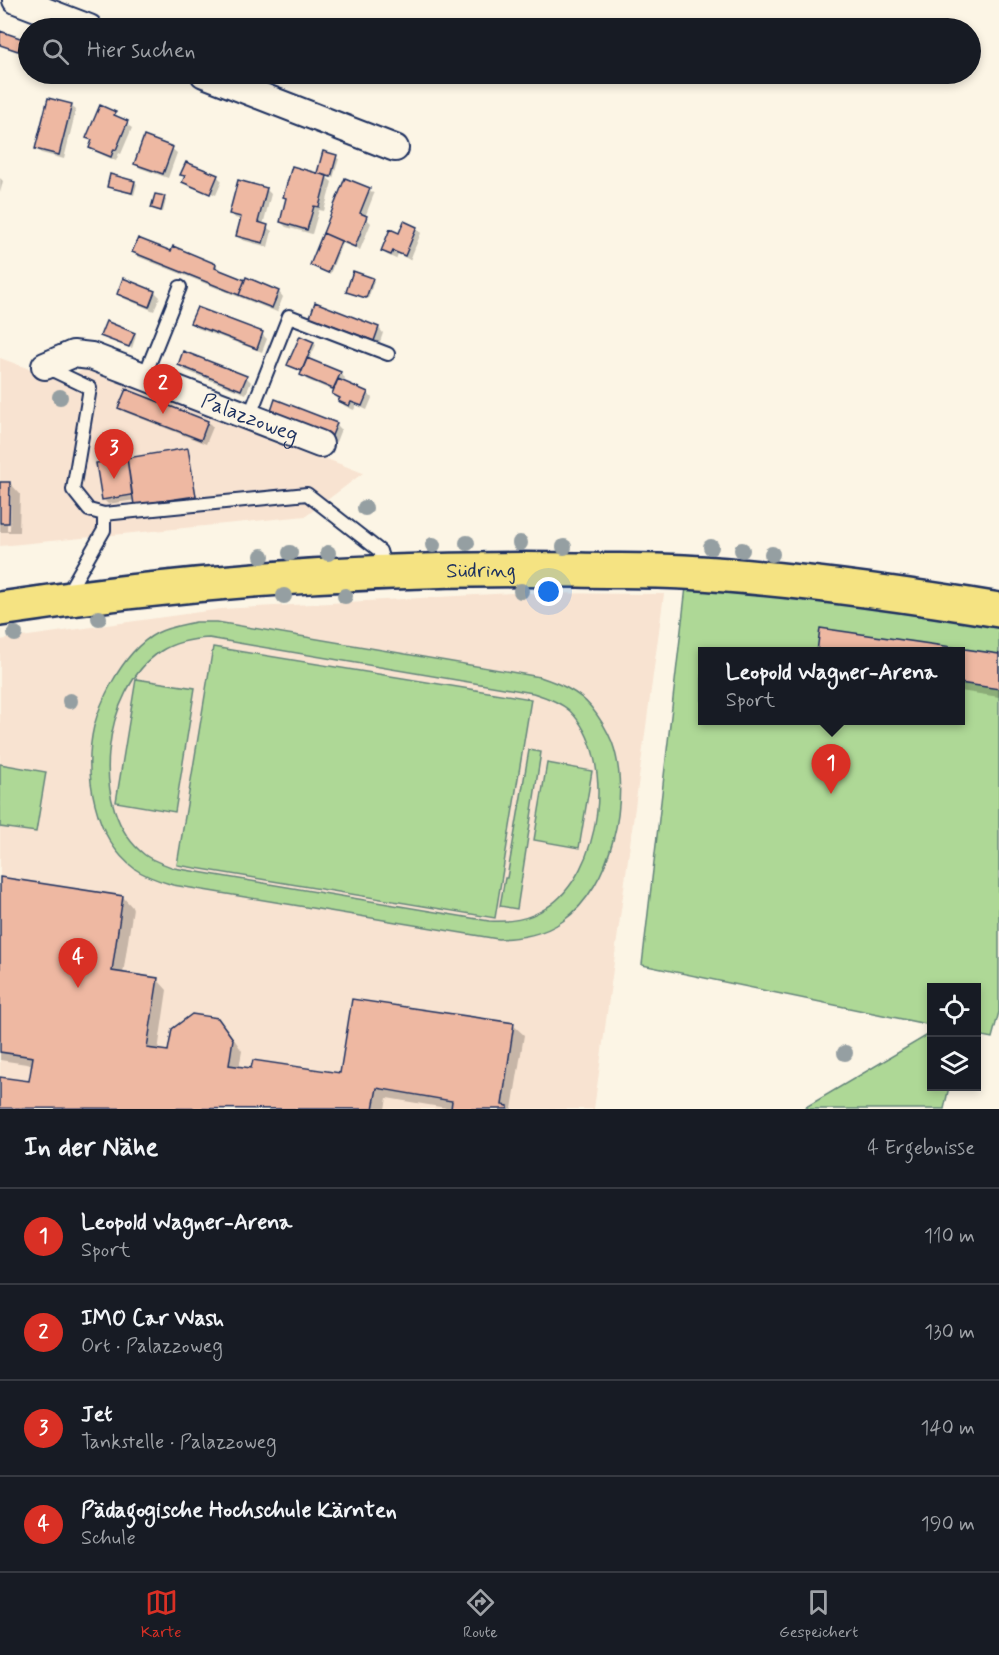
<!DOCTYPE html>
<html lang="de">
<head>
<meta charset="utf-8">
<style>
	body { margin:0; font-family:Mynerve,sans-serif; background:#242831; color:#f1f3f6 }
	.controls { position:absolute; right:18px; bottom:18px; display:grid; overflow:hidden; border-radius:0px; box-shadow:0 3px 9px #0003 }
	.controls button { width:54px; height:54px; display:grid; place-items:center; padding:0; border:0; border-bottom:2px solid #363941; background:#171b24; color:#f1f3f6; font:30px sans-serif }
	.you { position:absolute; left:549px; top:592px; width:21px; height:21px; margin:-15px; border:4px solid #fff; border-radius:50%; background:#1a73e8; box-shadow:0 0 0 9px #1a73e833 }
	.badge { display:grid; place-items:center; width:39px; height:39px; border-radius:50%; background:#d93025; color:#fff; font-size:20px; font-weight:700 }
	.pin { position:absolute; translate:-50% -50px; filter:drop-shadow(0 2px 3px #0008) }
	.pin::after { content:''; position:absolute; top:32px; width:21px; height:18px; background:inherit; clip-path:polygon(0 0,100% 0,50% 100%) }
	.popup { position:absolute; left:698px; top:647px; width:267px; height:78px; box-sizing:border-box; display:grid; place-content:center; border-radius:0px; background:#171b24; filter:drop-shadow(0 2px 4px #0005); font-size:20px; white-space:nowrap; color:#9ea1a6 }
	.popup b { font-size:22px; color:#f1f3f6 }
	.popup::after { content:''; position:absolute; left:50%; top:100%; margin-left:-12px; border:12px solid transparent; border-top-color:#171b24 }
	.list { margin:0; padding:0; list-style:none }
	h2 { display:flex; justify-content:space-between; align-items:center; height:78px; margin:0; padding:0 24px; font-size:26px }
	h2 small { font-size:20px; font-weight:400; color:#9ea1a6 }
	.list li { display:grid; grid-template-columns:39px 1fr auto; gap:18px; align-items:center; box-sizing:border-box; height:96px; padding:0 24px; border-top:2px solid #363941 }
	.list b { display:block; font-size:22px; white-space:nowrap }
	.list p { margin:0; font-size:20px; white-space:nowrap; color:#9ea1a6 }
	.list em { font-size:20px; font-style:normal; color:#9ea1a6 }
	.icon { flex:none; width:33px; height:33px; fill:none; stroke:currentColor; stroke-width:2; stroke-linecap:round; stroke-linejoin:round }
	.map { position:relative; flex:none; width:999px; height:1109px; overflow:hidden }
	.search { position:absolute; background:#171b24; box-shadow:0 3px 9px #0003; left:18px; right:18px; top:18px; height:66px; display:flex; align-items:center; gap:15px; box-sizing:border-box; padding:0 21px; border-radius:33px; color:#9ea1a6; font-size:22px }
	.sheet { height:462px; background:#171b24 }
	nav { display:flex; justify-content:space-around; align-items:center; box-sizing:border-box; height:84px; border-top:2px solid #363941; background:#171b24; font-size:16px; color:#9ea1a6 }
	nav a { display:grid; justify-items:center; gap:3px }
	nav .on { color:#d93025 }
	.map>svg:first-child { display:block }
</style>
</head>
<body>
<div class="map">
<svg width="999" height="1109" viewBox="0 0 999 1109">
	<rect width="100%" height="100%" fill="#fcf5e5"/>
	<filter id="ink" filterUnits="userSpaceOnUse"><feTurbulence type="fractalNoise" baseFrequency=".0167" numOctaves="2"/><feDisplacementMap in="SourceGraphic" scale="12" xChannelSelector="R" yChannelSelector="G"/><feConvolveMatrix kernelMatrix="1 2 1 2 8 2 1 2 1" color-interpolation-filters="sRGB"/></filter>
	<g filter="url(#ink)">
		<path fill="#f8e3d1" d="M 0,358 L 59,380 L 90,367 L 363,473 L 306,516 L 0,546 Z
			M 512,593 L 664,594 L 594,1109 L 0,1109 L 0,640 L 221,609 Z"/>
		<path fill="#aed896" stroke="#64847a" stroke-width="1.5" fill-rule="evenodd" d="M 686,587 L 847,602 L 999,623 L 999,1012 L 992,1038 L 977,1035 L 976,987 L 932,987 L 931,1025 L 642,965 ZM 702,652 L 960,652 L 960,720 L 702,720 Z
			M 196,622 L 217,622 L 540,677 C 558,683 578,691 591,707 C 599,717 607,730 612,742 C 632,797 612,886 563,921 C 543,935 521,938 498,939 L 173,885 C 160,881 146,877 135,869 C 94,839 83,773 94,726 C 98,711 104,697 111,684 C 122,664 136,644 157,633 C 169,627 183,625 196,622 ZM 209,638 L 533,693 C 546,697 560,702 570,711 C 617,758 602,873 546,908 C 528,920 510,922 489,921 L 174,868 C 164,864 153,861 145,855 C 86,810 103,689 161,651 C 175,642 192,639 209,638 Z
			M 213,647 L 531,699 L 495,918 L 177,865 Z
			M 136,679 L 195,688 L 175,812 L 116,802 Z
			M 529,750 L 541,752 L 517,909 L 500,906 L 505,878 L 507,878 Z
			M 547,763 L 592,771 L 579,848 L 534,840 Z
			M 0,764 L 46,772 L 36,832 L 0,827 Z
			M 931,1033 L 932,1086 L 949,1087 L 944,1109 L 809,1109 L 806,1107 Z"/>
		<path fill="#0003" fill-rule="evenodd" d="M 0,34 L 22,40 L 24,42 L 20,52 L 0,45 Z
			M 71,106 L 76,110 L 64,159 L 41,153 L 36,148 Z
			M 115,113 L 119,119 L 132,128 L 121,154 L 119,153 L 116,161 L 96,152 L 91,148 L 93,142 L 88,137 Z
			M 172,149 L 177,153 L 168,178 L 140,168 L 135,163 Z
			M 324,153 L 339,159 L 333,178 L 325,176 L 332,182 L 324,211 L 319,210 L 312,234 L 286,227 L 281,222 L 318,175 Z
			M 182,174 L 217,176 L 222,181 L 216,195 L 188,183 L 188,186 L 184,182 L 186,178 Z
			M 0,178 L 3,181 L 0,193 Z
			M 346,180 L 369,189 L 374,194 L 365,217 L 371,223 L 360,250 L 342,243 L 330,274 L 312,265 Z
			M 135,182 L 137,184 L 134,195 L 108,186 Z
			M 266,189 L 271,194 L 263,225 L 272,231 L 268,247 L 242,240 L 237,236 L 241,220 L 235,218 L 231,213 Z
			M 164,198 L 166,200 L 163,212 L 155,210 L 152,208 Z
			M 416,228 L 421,233 L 410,260 L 398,254 L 396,259 L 387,255 L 383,250 L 400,235 Z
			M 134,252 L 172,253 L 216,265 L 220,271 L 279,292 L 283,297 L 277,312 L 139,257 Z
			M 124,279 L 155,292 L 160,297 L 154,311 L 123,298 L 118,293 Z
			M 372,279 L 374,281 L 368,299 L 348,291 Z
			M 316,304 L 379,328 L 383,333 L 379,345 L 316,321 L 311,316 Z
			M 197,309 L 262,334 L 267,339 L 262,352 L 197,328 L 192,323 Z
			M 134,334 L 136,336 L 132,348 L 104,337 Z
			M 313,343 L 316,345 L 309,360 L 340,373 L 345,378 L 343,383 L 367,393 L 372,398 L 367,410 L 356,405 L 354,410 L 345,406 L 333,394 L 334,391 L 307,380 L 302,375 L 303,372 L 289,365 Z
			M 179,365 L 246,377 L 251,382 L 246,394 L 184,370 Z
			M 127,391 L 208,422 L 213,427 L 206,444 L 125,412 L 120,407 Z
			M 276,418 L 336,424 L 341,429 L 336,442 Z
			M 187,450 L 189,452 L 197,498 L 137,507 L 135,500 L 108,504 L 103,499 L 97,464 Z
			M 0,482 L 10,483 L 20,494 L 19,532 L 0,532 ZM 8,491 L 11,491 L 10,530 L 7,530 Z
			M 821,630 L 999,656 L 999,697 L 960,691 L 960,652 Z
			M 0,879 L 123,897 L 133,908 L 123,974 L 157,979 L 167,990 L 158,1051 L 169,1053 L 217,1019 L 228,1030 L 242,1051 L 239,1068 L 341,1075 L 513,1025 L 524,1035 L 512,1109 L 452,1109 L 387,1098 L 385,1109 L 0,1109 L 0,1078 L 30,1083 L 33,1065 L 0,1060 Z"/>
		<path fill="#eeb8a2" stroke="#1b2f5e" stroke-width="1.5" d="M 0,31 L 23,39 L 18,51 L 0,45 Z
			M 48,98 L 72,104 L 59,155 L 35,149 Z
			M 100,105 L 116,112 L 114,115 L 128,121 L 116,150 L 114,149 L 111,157 L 89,148 L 92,140 L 86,138 Z
			M 144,136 L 173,147 L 163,174 L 134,164 Z
			M 323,151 L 337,155 L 331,177 L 317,173 Z
			M 186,162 L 218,175 L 210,194 L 182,182 L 185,176 L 180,175 Z
			M 292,166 L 327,176 L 319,207 L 314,206 L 307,230 L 280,222 L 286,198 L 283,197 Z
			M 110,174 L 135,181 L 132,193 L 107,187 Z
			M 345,178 L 370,188 L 360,213 L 367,216 L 355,247 L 323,233 Z
			M 238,180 L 267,188 L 258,222 L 268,225 L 263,243 L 236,236 L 241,217 L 229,214 Z
			M 155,194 L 165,196 L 161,211 L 151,208 Z
			M 404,221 L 417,227 L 405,256 L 393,251 L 391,255 L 381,251 L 390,229 L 399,233 Z
			M 323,233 L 341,241 L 328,273 L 310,265 Z
			M 138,238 L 171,251 L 173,246 L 216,264 L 215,268 L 245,280 L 239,295 L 132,252 Z
			M 353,271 L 373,278 L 366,298 L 346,292 Z
			M 246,277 L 279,291 L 272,308 L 239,295 Z
			M 123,278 L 155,291 L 149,307 L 117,294 Z
			M 315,302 L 379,327 L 374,341 L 310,317 Z
			M 197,307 L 263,332 L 257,349 L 190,323 Z
			M 106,321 L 135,333 L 129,347 L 100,336 Z
			M 300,336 L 314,342 L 302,371 L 287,365 Z
			M 183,351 L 247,376 L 241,390 L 178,365 Z
			M 307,358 L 341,372 L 333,389 L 300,375 Z
			M 338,379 L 368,392 L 362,406 L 351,402 L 349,406 L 338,401 L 340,398 L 332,394 Z
			M 126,389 L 208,421 L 201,440 L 118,408 Z
			M 275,399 L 337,423 L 331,438 L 270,414 Z
			M 188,448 L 196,496 L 134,505 L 127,458 Z
			M 127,458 L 132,495 L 102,500 L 96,463 Z
			M 0,482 L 10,482 L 9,523 L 0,523 Z
			M 820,628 L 999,654 L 999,689 L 960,683 L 960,652 L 817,652 Z
			M 0,877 L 123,896 L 112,971 L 158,978 L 147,1048 L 168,1051 L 172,1029 L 192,1014 L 218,1018 L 233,1039 L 229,1065 L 251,1068 L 253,1060 L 340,1073 L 352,999 L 514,1023 L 502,1105 L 508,1106 L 508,1109 L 451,1109 L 452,1101 L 377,1088 L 373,1109 L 0,1108 L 0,1077 L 29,1081 L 33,1057 L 0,1052 Z"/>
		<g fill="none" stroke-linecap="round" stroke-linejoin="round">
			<defs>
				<path id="service" d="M 46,367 L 90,388 L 73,490 L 89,510 L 104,514 L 307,494 L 380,551 L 386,571
					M 144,377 L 180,287
					M 249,417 L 289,316 L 388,354
					M 66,596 L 104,530 L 104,514"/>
				<g id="minor">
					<path d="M 16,0 L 89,28"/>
					<path d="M 204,74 L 395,148"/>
					<path id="s1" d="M 45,366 L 73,354 L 91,356 L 320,444"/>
				</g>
				<g id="primary">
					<path id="s2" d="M 0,609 C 191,580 384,567 578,570 C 613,571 649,570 684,572 C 789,578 895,593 999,610"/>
				</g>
			</defs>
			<use href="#service" stroke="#1b2f5e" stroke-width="16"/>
			<use href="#minor" stroke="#1b2f5e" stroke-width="30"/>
			<use href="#primary" stroke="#1b2f5e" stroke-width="38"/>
			<use href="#service" stroke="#fcf5e5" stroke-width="12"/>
			<use href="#minor" stroke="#fcf5e5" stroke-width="26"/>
			<use href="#primary" stroke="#f5e382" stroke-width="33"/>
		</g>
		<g fill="#959fa2">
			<circle cx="60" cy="397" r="8"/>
			<circle cx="365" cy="508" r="8"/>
			<circle cx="467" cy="543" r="8"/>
			<circle cx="520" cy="543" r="8"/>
			<circle cx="433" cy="545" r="8"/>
			<circle cx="564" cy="547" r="8"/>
			<circle cx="711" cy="547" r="8"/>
			<circle cx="742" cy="550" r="8"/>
			<circle cx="290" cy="553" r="8"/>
			<circle cx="328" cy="553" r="8"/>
			<circle cx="772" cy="554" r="8"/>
			<circle cx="262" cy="556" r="8"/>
			<circle cx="521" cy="591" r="8"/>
			<circle cx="284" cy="596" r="8"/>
			<circle cx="345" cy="596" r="8"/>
			<circle cx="99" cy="618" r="8"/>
			<circle cx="15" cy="634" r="8"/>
			<circle cx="70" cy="701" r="8"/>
			<circle cx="845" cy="1053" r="8"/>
		</g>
	</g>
	<g text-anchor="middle" stroke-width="5" stroke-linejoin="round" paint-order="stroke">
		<g font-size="21" fill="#1b2f5e" stroke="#fcf5e5">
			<text dy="7" stroke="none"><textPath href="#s1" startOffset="219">Palazzoweg</textPath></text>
			<text dy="7" stroke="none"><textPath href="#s2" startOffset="483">Südring</textPath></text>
		</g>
	</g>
</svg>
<div class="controls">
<button><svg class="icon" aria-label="locate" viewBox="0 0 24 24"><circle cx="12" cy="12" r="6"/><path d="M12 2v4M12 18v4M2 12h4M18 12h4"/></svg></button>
<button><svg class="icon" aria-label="layers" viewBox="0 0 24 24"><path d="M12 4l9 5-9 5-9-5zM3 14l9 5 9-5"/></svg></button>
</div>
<div class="you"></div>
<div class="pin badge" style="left:831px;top:794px">1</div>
<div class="popup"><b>Leopold Wagner-Arena</b>Sport</div>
<div class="pin badge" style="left:163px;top:414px">2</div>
<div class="pin badge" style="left:114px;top:479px">3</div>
<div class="pin badge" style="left:78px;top:988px">4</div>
<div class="search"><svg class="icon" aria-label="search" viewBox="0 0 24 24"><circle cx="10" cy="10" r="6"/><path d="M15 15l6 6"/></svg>Hier suchen</div>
</div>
<section class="sheet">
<h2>In der Nähe<small>4 Ergebnisse</small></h2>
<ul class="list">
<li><span class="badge">1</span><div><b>Leopold Wagner-Arena</b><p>Sport</p></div><em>110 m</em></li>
<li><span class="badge">2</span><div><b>IMO Car Wash</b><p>Ort · Palazzoweg</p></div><em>130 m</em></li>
<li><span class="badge">3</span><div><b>Jet</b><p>Tankstelle · Palazzoweg</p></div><em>140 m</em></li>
<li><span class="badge">4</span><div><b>Pädagogische Hochschule Kärnten</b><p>Schule</p></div><em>190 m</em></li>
</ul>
</section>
<nav>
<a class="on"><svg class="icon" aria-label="map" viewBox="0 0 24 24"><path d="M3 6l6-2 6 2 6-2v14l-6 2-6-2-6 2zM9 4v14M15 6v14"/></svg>Karte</a>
<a><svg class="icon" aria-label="directions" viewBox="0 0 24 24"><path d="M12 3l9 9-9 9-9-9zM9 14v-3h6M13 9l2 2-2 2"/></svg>Route</a>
<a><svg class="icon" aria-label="saved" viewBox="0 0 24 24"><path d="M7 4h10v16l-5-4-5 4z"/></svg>Gespeichert</a>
</nav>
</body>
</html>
